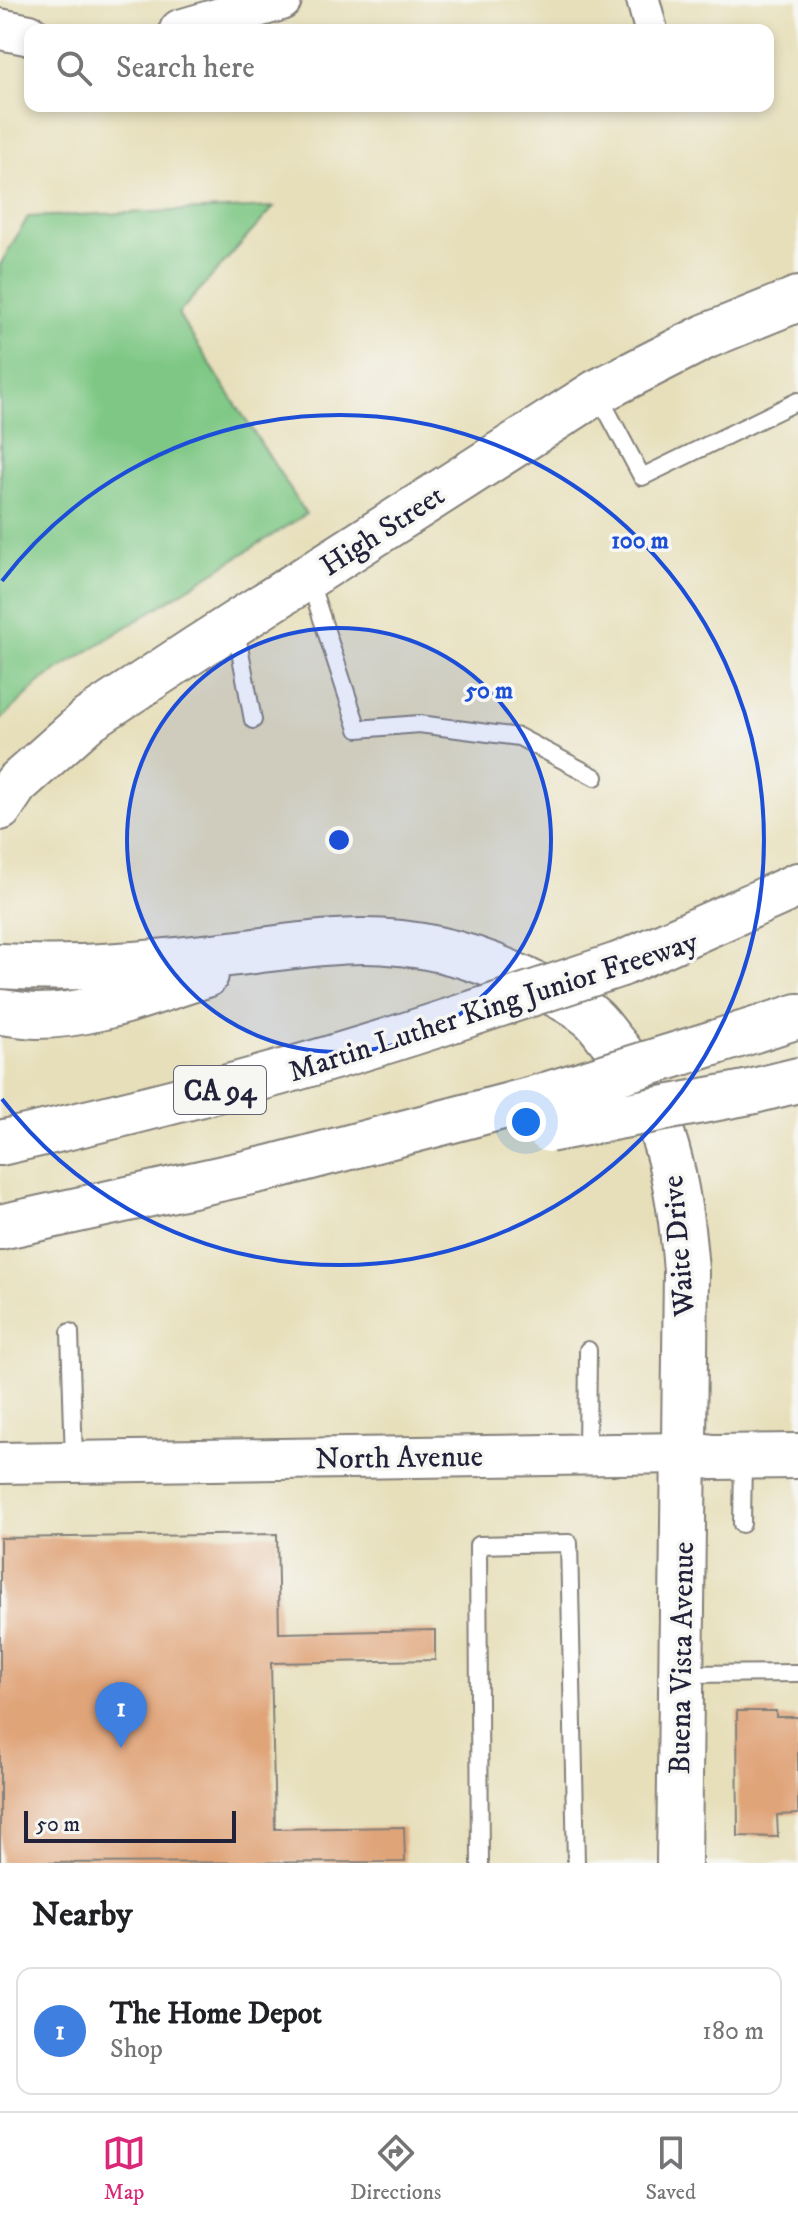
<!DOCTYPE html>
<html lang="en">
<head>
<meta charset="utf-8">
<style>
	body { margin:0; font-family:"IM FELL DW Pica",serif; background:#f2f2f2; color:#202124 }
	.scale { position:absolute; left:24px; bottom:20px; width:212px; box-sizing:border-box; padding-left:8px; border:4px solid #22223b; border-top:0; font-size:22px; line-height:28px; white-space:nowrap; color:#22223b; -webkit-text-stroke:6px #f6f6f2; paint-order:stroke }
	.you { position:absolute; left:526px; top:1122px; width:28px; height:28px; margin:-20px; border:6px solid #fff; border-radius:50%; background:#1a73e8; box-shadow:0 0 0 12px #1a73e833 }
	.badge { display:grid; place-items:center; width:52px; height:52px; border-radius:50%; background:#db2777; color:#fff; font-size:26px; font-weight:700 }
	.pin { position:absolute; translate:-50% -66px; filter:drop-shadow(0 2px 4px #0008) }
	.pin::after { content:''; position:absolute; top:42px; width:28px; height:24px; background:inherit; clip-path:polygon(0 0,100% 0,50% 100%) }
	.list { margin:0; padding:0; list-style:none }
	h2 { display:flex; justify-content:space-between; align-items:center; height:104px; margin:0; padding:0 32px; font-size:34px }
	h2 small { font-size:26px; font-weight:400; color:#757577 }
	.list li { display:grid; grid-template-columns:52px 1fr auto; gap:24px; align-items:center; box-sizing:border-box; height:128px; margin:0 16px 16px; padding:0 16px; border:2px solid #e0e0e0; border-radius:16px }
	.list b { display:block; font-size:30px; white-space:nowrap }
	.list p { margin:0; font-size:26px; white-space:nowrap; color:#757577 }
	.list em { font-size:26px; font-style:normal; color:#757577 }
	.icon { flex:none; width:44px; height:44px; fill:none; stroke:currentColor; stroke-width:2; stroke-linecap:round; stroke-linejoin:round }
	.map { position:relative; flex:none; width:798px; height:1863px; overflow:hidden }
	.search { position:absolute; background:#fff; box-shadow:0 4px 12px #0003; left:24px; right:24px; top:24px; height:88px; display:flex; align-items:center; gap:20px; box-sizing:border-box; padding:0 28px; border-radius:16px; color:#757577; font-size:30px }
	.sheet { height:248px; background:#fff }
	nav { display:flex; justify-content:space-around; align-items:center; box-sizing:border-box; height:112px; border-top:2px solid #e0e0e0; background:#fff; font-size:22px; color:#757577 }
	nav a { display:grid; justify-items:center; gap:4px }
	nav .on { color:#db2777 }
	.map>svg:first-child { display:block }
</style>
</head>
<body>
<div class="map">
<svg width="798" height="1863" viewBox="0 0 798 1863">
	<rect width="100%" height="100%" fill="#f6f6f2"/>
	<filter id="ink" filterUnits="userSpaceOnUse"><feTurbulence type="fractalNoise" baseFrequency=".0125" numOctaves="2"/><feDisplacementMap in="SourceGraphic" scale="16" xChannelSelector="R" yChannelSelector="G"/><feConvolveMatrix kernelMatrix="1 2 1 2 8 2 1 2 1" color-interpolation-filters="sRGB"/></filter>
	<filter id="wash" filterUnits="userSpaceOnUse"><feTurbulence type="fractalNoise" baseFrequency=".006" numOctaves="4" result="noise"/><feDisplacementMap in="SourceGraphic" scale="32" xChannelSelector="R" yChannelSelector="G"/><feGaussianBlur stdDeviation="1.8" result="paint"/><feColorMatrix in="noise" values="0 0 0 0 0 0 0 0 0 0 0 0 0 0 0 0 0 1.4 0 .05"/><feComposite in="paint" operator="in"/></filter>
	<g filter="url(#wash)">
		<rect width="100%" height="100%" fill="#e7dfba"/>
		<path fill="#7ec784" stroke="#507460" stroke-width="2" d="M 274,207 L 178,314 L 306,514 L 42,680 L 0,721 L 0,265 L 28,217 Z"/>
		<g id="blocks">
			<path fill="#e0a479" d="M 277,1534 L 279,1633 L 435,1630 L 435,1660 L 271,1663 L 275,1829 L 404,1827 L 405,1862 L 0,1863 L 0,1538 Z
				M 737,1711 L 776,1711 L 776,1717 L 798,1717 L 798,1814 L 777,1815 L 778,1837 L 738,1836 Z"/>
		</g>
	</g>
	<g filter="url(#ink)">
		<use href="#blocks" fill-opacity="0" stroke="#84807a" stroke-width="2"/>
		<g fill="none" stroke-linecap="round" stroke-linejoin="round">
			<defs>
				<path id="service" d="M 598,394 L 642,477 L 798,401
					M 309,579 L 358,729 L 419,724 L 519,737 L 595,777
					M 235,625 L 253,720
					M 70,1332 L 74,1461
					M 587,1454 L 588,1350
					M 742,1524 L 743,1458
					M 684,1674 L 798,1673
					M 480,1863 L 478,1545 L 569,1543 L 576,1863"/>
				<path id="minor" d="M 643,0 L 651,30"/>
				<path id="tertiary" d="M 0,29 L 30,35
					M 180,30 L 281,0
					M 0,1463 L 684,1453"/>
				<path id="secondary" d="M 0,808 L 16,784 L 89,719 L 197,648 L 597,392 L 707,336 L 798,299
					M 0,966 C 77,971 153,963 230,954 C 274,949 319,941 363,941 C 419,941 471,954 521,978 C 544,989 571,1000 590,1016 C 598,1022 604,1032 610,1039 C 666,1103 680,1190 686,1271 L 679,1863
					M 0,1012 C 12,1013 25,1016 37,1016 C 96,1016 151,992 206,975
					M 684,1453 L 713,1457 L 798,1456"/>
				<path id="motorway" d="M 621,964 L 798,885
					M 717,1042 L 798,1016
					M 750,1092 L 798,1080
					M 0,1143 C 148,1110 293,1072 437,1025
					M 0,1227 L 269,1168 L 529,1100"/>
			</defs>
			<use href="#service" stroke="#84807a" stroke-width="20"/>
			<use href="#minor" stroke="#84807a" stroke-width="36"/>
			<use href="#tertiary" stroke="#84807a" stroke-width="44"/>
			<use href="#secondary" stroke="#84807a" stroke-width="48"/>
			<use href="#motorway" stroke="#84807a" stroke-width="48"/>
			<use href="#service" stroke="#fff" stroke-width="16"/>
			<use href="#minor" stroke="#fff" stroke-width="32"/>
			<use href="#tertiary" stroke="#fff" stroke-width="40"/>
			<use href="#secondary" stroke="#fff" stroke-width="44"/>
			<use href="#motorway" stroke="#fff" stroke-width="44"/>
			<defs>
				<path id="motorway-bridge" d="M 437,1025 L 621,964
					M 529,1100 L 717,1042
					M 549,1130 L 750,1092"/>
			</defs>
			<use href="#motorway-bridge" stroke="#84807a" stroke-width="48" stroke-linecap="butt"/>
			<use href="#motorway-bridge" stroke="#fff" stroke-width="44"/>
		</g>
	</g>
	<circle cx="339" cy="840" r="212" fill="#1d4ed8" fill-opacity=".12"/>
	<g fill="none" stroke="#1d4ed8" stroke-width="4">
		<circle cx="339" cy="840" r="212"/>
		<path d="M2 581A425 425 0 1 1 2 1099"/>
	</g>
	<g text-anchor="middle" stroke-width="7" stroke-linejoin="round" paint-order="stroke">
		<rect fill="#f6f6f2" stroke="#626272" stroke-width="2" x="174" y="1066" width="92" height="48" rx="6"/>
		<g font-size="28" font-weight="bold" fill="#22223b">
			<text x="220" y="1100">CA 94</text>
		</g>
		<g font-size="30" fill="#22223b" stroke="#f6f6f2">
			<text transform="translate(382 530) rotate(-33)" y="10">High Street</text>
			<text transform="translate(493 1006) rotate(-18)" y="10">Martin Luther King Junior Freeway</text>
			<text transform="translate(678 1246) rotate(-95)" y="10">Waite Drive</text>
			<text transform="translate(399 1457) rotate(-1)" y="10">North Avenue</text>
			<text transform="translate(681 1658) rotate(-89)" y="10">Buena Vista Avenue</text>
		</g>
	</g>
	<circle cx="339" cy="840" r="12" fill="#1d4ed8" stroke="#f6f6f2" stroke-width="4"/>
	<g font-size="24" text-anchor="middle" font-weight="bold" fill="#1d4ed8" stroke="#f6f6f2" stroke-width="7" stroke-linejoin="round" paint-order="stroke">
		<text x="640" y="548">100 m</text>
		<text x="489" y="698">50 m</text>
	</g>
</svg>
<div class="scale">50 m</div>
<div class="you"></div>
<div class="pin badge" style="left:121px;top:1748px;background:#3f7fe0">1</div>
<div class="search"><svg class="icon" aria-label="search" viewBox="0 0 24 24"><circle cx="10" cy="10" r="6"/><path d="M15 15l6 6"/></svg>Search here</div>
</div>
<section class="sheet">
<h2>Nearby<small></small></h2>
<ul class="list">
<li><span class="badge" style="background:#3f7fe0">1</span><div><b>The Home Depot</b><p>Shop</p></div><em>180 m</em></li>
</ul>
</section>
<nav>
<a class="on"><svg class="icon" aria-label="map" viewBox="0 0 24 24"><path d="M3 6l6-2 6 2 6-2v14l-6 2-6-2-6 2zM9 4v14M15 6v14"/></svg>Map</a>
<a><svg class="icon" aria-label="directions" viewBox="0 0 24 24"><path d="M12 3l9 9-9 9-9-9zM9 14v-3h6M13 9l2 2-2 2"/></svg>Directions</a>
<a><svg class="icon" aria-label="saved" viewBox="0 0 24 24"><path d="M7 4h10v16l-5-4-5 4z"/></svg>Saved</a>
</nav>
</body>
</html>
